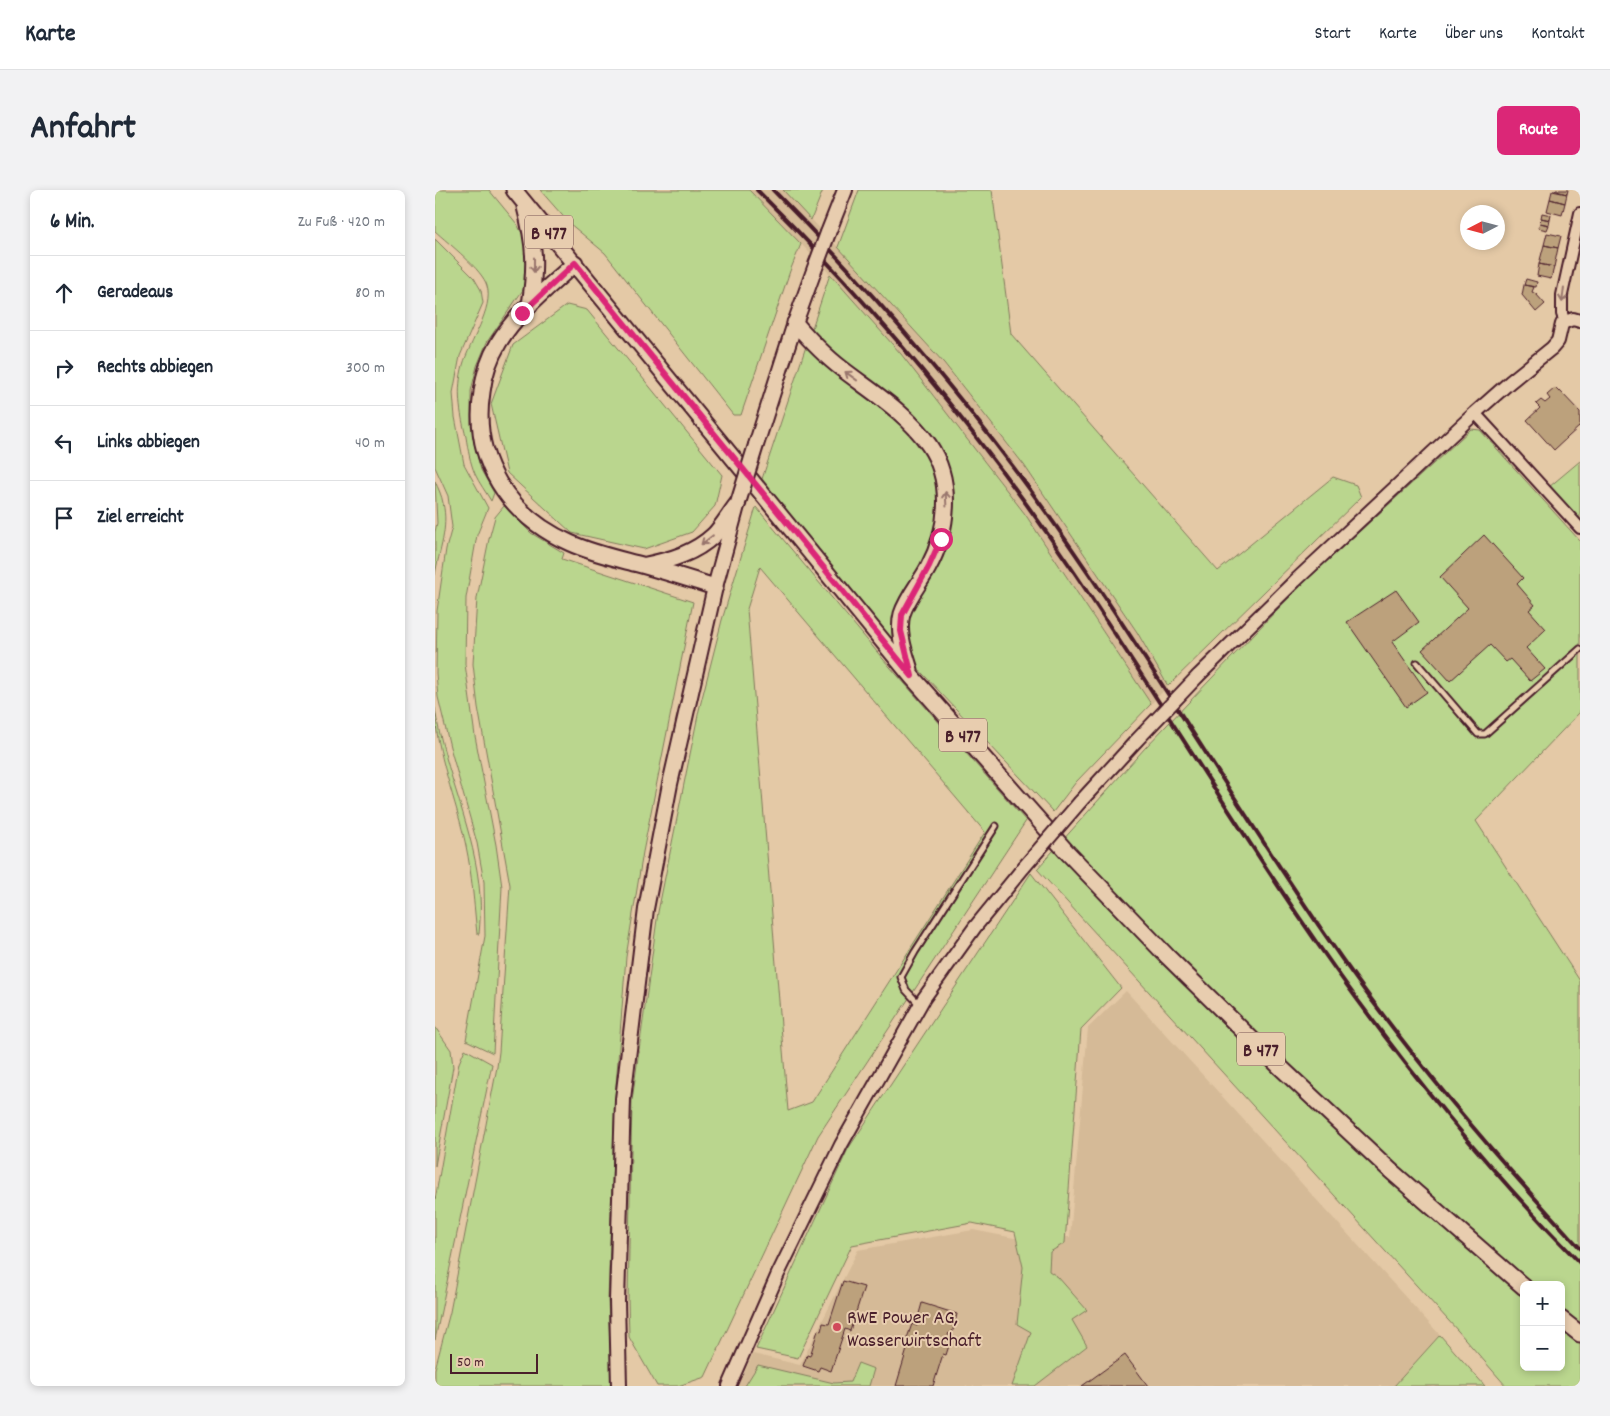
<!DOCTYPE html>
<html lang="de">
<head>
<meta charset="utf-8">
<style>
	body { margin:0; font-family:Dekko,sans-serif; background:#f2f2f3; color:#1f2937 }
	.controls { position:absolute; right:15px; bottom:15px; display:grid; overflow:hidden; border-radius:8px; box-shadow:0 2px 8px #0003 }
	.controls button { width:45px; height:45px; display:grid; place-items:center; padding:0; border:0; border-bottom:1px solid #e0e1e3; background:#fff; color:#1f2937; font:25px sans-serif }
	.compass { position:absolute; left:1025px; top:15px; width:45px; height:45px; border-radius:50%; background:#fff; box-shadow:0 2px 8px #0003; rotate:264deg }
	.scale { position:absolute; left:15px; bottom:12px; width:88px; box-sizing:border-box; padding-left:5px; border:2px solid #4a1f2b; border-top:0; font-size:14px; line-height:18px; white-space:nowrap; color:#4a1f2b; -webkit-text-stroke:4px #e8cdaf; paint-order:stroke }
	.stop { position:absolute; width:15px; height:15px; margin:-11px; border:4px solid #db2777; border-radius:50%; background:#fff }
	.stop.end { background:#db2777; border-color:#fff; box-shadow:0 1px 5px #0008 }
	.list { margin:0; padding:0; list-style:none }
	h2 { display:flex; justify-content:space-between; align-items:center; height:65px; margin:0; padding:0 20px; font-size:21px }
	h2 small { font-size:16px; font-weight:400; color:#747a83 }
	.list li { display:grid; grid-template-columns:32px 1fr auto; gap:15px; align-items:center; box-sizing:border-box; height:75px; padding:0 20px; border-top:1px solid #e0e1e3 }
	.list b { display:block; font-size:19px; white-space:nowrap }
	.list em { font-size:16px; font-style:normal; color:#747a83 }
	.icon { flex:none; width:28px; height:28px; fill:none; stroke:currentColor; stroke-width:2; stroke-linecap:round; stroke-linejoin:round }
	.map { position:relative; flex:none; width:1145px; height:1196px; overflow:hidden; border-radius:8px }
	header { display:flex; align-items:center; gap:30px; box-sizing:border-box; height:70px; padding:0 25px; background:#fff; border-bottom:1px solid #e0e1e3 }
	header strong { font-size:24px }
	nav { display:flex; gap:28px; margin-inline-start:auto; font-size:18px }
	.intro { display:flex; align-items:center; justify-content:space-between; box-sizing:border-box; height:120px; padding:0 30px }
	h1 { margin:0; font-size:35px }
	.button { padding:12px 22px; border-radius:8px; background:#db2777; color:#fff; font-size:18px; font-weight:700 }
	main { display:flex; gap:30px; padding:0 30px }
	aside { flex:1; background:#fff; border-radius:8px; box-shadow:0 2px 8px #0003 }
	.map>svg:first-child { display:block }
</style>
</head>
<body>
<header>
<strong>Karte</strong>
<nav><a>Start</a><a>Karte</a><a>Über uns</a><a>Kontakt</a></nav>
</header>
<div class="intro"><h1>Anfahrt</h1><a class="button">Route</a></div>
<main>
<aside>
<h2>6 Min.<small>Zu Fuß · 420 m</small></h2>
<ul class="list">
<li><svg class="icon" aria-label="ahead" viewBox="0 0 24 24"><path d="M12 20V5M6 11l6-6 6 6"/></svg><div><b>Geradeaus</b></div><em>80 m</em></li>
<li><svg class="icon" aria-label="right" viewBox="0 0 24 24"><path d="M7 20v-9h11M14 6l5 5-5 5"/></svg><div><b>Rechts abbiegen</b></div><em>300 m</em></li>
<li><svg class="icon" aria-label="left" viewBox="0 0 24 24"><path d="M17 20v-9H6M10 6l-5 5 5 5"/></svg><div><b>Links abbiegen</b></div><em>40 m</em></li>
<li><svg class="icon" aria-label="arrive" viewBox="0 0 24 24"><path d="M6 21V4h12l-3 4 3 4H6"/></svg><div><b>Ziel erreicht</b></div></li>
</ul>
</aside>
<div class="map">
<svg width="1145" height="1196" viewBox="0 0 1145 1196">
	<rect width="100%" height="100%" fill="#e4c9a6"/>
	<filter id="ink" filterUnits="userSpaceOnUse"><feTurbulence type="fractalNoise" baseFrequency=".02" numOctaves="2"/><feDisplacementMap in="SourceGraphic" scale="10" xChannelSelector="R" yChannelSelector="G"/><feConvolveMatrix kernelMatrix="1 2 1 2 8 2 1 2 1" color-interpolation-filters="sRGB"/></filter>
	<g filter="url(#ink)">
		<path fill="#d5ba97" d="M 314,0 L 348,0 L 403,57 L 509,173 L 589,275 L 702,442 L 733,496 L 716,514 L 590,324 L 466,164 L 395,84 Z
			M 691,801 L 1005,1145 L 959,1196 L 303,1196 L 318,1164 L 365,1175 L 423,1060 L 538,1040 L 579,1048 L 635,1047 L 653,838 Z"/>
		<path fill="#bad68e" stroke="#827a5c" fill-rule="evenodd" d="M 0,0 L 54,0 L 82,34 L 90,49 L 94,62 L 92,94 L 52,152 L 42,176 L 36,201 L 36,234 L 39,253 L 46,280 L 59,303 L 56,311 C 51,302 44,293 40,284 C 35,272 33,260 31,247 C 25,222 21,201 28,175 C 34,153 59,118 52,96 C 48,80 13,53 0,41 Z
			M 105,0 L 314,0 L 366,54 L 355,81 L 306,225 L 298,225 L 170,63 L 134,33 Z
			M 348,0 L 388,0 L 376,30 Z
			M 424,0 L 557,0 L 576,144 L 783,381 L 898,287 L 921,295 L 926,307 L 733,496 L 702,442 L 589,275 L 509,173 L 403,57 Z
			M 0,49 L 39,88 L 46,100 L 48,113 L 25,166 L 18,203 L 20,227 L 29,274 L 53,318 L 42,345 L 31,408 L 30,474 L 40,546 L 61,655 L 67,697 L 58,863 L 31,850 L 50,746 L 49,692 L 42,653 L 15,557 L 3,507 L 1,483 L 2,421 L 11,359 L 17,337 L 13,306 L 0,277 Z
			M 395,84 L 466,164 L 590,324 L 716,514 L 641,592 L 618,622 L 456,450 L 326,292 Z
			M 132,115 L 152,120 L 287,285 L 280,316 L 257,342 L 209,359 L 137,343 L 72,283 L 56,214 L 78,155 Z
			M 1036,239 L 1045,240 L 1145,351 L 1145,522 L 1041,631 L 1145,791 L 1145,1196 L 1071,1196 L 1023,1141 L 602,679 L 710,558 L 863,398 ZM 1089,1095 L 1126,1095 L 1126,1177 L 1089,1177 Z
			M 1145,271 L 1145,331 L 1114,297 Z
			M 0,291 C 3,298 7,306 8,313 C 14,338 4,361 0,385 L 0,342 L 2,333 Z
			M 69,316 L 96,343 L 129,363 L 127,369 L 258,412 L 208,662 L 191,767 L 180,908 L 173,1110 L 177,1196 L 0,1196 L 0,1179 L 15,1122 L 62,877 L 64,862 L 75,695 L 43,517 L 38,474 L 42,408 L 54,349 L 60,327 Z
			M 321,317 L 448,469 L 591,631 L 383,946 L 270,1187 L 243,1196 L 222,1196 L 194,1147 L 193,1108 L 197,911 L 223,722 L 264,520 L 287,430 ZM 325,377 L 550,642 L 377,912 L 353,921 L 312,419 Z
			M 0,518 C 9,581 41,642 45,706 C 46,719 45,732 44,744 L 42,744 C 39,715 37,684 31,656 C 22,612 0,561 0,518 Z
			M 596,683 L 686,798 L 646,839 L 630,1053 L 615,1062 L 614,1081 L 623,1087 L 652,1120 L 637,1130 L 652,1156 L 600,1196 L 577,1196 L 596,1142 L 582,1134 L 588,1077 L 580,1042 L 537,1033 L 417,1055 L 363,1168 L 321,1159 L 413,959 Z
			M 0,837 L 16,860 L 18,877 L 0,976 Z
			M 30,859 L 57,874 L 0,1150 L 0,1010 L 24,873 Z
			M 1005,1145 L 1050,1196 L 959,1196 Z
			M 423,1173 L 439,1179 L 434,1196 L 310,1196 L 323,1175 L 399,1193 L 415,1192 Z"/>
		<path fill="#bca17c" stroke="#4a1f2b" d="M 1118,0 L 1133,0 L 1132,4 Z
			M 1117,1 L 1132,4 L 1130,13 L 1115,9 Z
			M 1115,9 L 1130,13 L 1127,25 L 1112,21 Z
			M 1107,23 L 1116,25 L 1115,30 L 1106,28 Z
			M 1106,28 L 1115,30 L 1114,35 L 1105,33 Z
			M 1105,33 L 1114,35 L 1112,40 L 1103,38 Z
			M 1112,43 L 1126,46 L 1123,58 L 1109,55 Z
			M 1109,55 L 1123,58 L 1119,77 L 1104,74 Z
			M 1104,74 L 1119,77 L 1116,89 L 1102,86 Z
			M 1091,89 L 1102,92 L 1101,97 L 1089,95 Z
			M 1089,95 L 1099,97 L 1097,102 L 1101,104 L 1110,114 L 1101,122 L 1087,105 Z
			M 1120,198 L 1124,202 L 1125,201 L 1145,222 L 1145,236 L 1119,260 L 1092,230 L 1105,218 L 1101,214 L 1106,210 L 1110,213 L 1115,209 L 1112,205 Z
			M 1049,345 L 1088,388 L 1082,394 L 1100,415 L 1094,420 L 1111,439 L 1091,458 L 1110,479 L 1095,491 L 1075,469 L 1071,472 L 1055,455 L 1015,491 L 987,460 L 1033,418 L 1005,387 Z
			M 961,400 L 984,432 L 957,452 L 992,502 L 971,517 L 912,432 Z
			M 408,1091 L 429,1097 L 415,1141 L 410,1139 L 396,1181 L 385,1177 L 383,1181 L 368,1176 L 372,1165 L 375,1166 L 383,1140 L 386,1141 L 388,1133 L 394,1134 Z
			M 487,1113 L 522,1124 L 517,1144 L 514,1143 L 513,1145 L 517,1146 L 511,1165 L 508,1164 L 498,1196 L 461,1196 L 473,1156 L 475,1157 L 477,1153 L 471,1151 L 477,1134 L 482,1136 L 483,1133 L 482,1131 Z
			M 690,1165 L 713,1196 L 647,1196 Z"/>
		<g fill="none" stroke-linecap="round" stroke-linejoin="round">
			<defs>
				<path id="service" d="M 982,473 L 1043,544 L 1050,544 L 1145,459
					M 484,814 L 471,800 L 466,787 L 480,762 L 561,636"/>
				<path id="minor" d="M 1130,132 L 1127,124 L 1127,105 L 1145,23
					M 1040,223 L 1145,338"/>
				<path id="tertiary" d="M 763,486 L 860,391 L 1040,223 L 1075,192 L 1117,158 L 1123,151 L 1127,134 L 1130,132 L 1138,129 L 1145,131
					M 645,612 L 701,551
					M 294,1196 L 343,1084 L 406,955 L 489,808 L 540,737 L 589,677"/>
				<path id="secondary" d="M 393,43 L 410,0
					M 321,255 L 360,133 L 381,75
					M 184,1196 L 182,1111 L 188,909 L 211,719 L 235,594 L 280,397 L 302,316"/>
				<path id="primary" d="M 79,0 L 477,487 L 631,661 L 733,767 L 843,875 L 956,981 L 1089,1097
					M 90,17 C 100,54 101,77 95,115
					M 140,73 C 113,98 83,121 64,152 C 55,167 49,184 47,202 C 36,270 74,326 135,353 C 157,363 180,368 203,374 C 229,381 254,389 280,397
					M 360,133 C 374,149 389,165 406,178 C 437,202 471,222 494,255 C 519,292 513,341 493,378 C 485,393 472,408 467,424 C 462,443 470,463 475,480
					M 211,375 C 236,370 260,363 279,345 C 288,336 295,323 303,313
					M 1126,1129 L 1145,1144"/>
			</defs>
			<use href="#service" stroke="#4a1f2b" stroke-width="9"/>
			<use href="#minor" stroke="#4a1f2b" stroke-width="14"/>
			<use href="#tertiary" stroke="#4a1f2b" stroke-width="16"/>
			<use href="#secondary" stroke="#4a1f2b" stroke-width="18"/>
			<use href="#primary" stroke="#4a1f2b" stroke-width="19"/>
			<use href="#service" stroke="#e8cdaf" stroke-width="5"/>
			<use href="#minor" stroke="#e8cdaf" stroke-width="10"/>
			<use href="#tertiary" stroke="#e8cdaf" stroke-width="12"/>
			<use href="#secondary" stroke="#e8cdaf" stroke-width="14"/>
			<use href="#primary" stroke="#e8cdaf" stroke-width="15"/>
			<path stroke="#4a1f2b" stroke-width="4" d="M 322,0 C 440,117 546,245 639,382 C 715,495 786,612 862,724 C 946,848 1040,966 1145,1073
				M 338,0 C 424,87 505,180 579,278 C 691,428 785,592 891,746 C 967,857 1054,959 1145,1058"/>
			<defs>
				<path id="tertiary-bridge" d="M 701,551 L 763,486
					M 589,677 L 645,612"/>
				<path id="secondary-bridge" d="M 381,75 L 393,43
					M 303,313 L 321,255"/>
			</defs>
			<use href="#tertiary-bridge" stroke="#4a1f2b" stroke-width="16" stroke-linecap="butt"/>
			<use href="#secondary-bridge" stroke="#4a1f2b" stroke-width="18" stroke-linecap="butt"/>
			<use href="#tertiary-bridge" stroke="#e8cdaf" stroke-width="12"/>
			<use href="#secondary-bridge" stroke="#e8cdaf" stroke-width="14"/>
		</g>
		<defs><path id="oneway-shaft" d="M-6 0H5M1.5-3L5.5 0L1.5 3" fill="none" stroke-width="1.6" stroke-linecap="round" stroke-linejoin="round" transform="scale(1.25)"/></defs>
		<g stroke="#99766d">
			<use href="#oneway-shaft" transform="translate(99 75) rotate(90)"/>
			<use href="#oneway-shaft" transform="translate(1128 105) rotate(97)"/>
			<use href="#oneway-shaft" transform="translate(416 186) rotate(-144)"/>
			<use href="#oneway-shaft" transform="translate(511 309) rotate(-93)"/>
			<use href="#oneway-shaft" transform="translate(272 350) rotate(142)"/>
		</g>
	</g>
	<g fill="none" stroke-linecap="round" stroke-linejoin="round" filter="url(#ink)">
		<path stroke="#db2777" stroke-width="6" d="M 87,123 L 140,73 L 477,486 L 466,441 L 467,425 L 494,376 L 506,349"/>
	</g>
	<circle fill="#d1495b" stroke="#e8cdaf" stroke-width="2" cx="402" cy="1137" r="5"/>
	<g text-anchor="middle" stroke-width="4" stroke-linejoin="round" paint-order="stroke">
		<g fill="#e8cdaf" stroke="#795353" stroke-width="1">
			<rect x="90" y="25.5" width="48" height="33" rx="4"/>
			<rect x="504" y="528.5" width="48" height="33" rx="4"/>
			<rect x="802" y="842.5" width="48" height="33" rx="4"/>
		</g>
		<g font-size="19" font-weight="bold" fill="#4a1f2b">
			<text x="114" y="49">B 477</text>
			<text x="528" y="552">B 477</text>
			<text x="826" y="866">B 477</text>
		</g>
		<g font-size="20" fill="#4a1f2b" stroke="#e8cdaf" text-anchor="start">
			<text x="412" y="1133">RWE Power AG,<tspan x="412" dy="23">Wasserwirtschaft</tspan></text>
		</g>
	</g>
</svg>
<div class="controls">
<button>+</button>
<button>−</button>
</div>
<svg class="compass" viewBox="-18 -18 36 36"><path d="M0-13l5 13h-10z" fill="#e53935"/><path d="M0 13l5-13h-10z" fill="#747a83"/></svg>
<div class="scale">50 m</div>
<div class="stop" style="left:506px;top:349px"></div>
<div class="stop end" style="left:87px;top:123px"></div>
</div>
</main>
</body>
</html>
